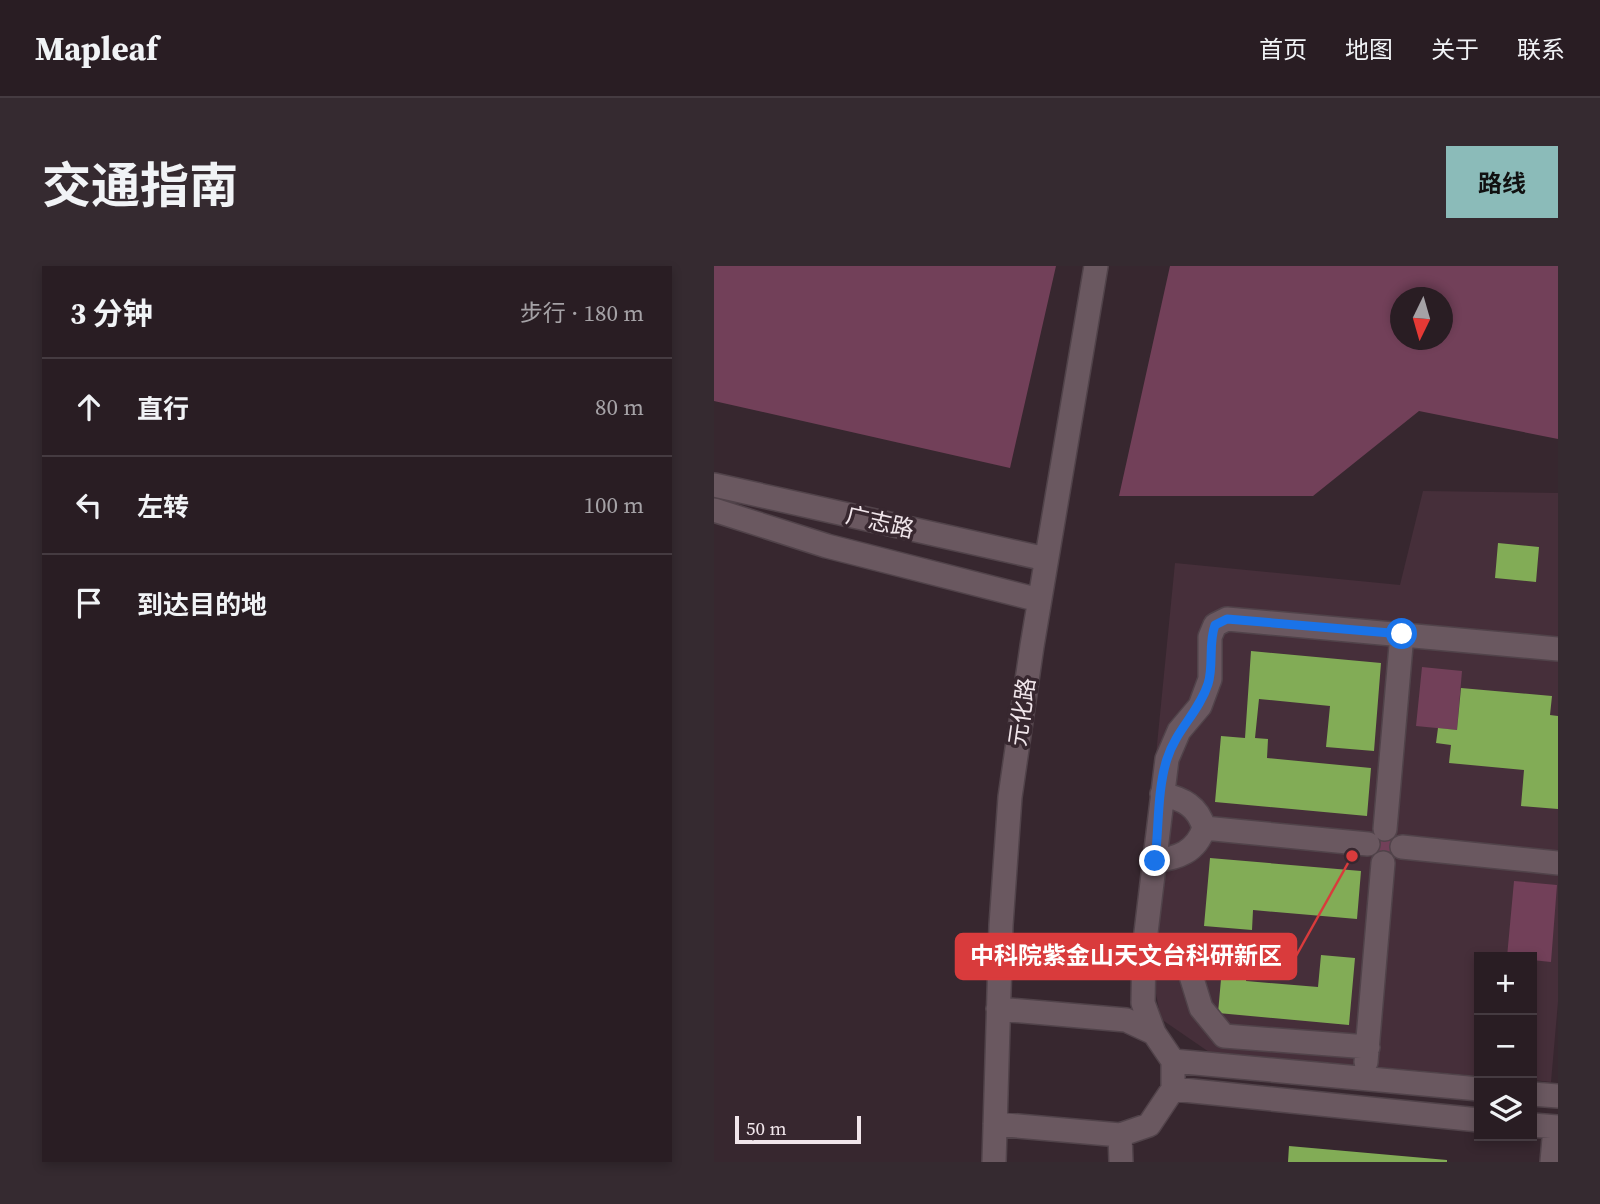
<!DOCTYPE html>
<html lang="zh">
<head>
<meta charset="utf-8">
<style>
	body { margin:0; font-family:"Source Serif 4","Noto Sans SC",serif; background:#352a30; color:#f1f3f6 }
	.controls { position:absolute; right:21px; bottom:21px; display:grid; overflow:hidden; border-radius:0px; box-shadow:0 4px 10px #0003 }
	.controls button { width:63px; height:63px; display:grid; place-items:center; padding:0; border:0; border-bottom:2px solid #453b41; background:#291d23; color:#f1f3f6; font:35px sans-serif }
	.compass { position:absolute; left:676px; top:21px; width:63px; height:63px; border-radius:50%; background:#291d23; box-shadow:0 4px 10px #0003; rotate:185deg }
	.scale { position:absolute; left:21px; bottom:18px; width:126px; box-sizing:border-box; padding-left:7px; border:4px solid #f1e6eb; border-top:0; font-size:19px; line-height:24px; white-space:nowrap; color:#f1e6eb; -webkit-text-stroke:5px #37272f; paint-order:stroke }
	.stop { position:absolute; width:21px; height:21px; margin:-16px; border:5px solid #1a73e8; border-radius:50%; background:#fff }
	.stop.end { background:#1a73e8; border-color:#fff; box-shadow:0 2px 7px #0008 }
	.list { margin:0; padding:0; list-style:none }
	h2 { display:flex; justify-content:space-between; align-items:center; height:91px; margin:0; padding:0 28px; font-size:30px }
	h2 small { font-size:23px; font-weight:400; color:#a5a2a6 }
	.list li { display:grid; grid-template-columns:46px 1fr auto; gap:21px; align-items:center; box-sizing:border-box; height:98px; padding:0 28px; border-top:2px solid #453b41 }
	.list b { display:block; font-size:26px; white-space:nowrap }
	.list em { font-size:23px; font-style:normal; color:#a5a2a6 }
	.icon { flex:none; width:38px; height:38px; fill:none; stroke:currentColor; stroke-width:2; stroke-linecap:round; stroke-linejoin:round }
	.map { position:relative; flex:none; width:844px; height:896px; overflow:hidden; border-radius:0px }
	header { display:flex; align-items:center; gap:42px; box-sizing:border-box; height:98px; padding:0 35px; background:#291d23; border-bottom:2px solid #453b41 }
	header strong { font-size:33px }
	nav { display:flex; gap:38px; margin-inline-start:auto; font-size:24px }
	.intro { display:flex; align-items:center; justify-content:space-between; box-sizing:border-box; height:168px; padding:0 42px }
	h1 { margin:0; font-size:49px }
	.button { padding:18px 32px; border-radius:0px; background:#8bbbb9; color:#111; font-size:24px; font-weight:700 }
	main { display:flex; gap:42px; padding:0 42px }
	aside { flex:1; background:#291d23; border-radius:0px; box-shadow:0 4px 10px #0003 }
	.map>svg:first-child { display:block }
</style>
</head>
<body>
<header>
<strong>Mapleaf</strong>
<nav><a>首页</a><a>地图</a><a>关于</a><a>联系</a></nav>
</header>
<div class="intro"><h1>交通指南</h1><a class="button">路线</a></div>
<main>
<aside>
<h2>3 分钟<small>步行 · 180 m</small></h2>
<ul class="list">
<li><svg class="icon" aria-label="ahead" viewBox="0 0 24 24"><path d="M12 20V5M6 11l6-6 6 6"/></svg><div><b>直行</b></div><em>80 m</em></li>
<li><svg class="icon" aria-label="left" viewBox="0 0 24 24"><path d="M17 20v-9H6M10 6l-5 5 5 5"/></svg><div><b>左转</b></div><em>100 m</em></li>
<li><svg class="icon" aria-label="arrive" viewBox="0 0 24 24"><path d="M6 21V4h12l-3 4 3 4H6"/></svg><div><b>到达目的地</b></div></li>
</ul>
</aside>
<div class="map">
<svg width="844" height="896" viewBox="0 0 844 896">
	<rect width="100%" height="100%" fill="#37272f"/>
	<path fill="#462f3a" d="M 709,225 L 844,227 L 844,736 L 837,816 L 818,814 L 818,691 L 765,691 L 765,810 L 495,786 L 447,753 L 441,723 L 442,703 L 421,701 L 461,297 L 686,319 Z"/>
	<path fill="#724059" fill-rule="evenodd" d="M 0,0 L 342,0 L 296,202 L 0,135 Z
		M 456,0 L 844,0 L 844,173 L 705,145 L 599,230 L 405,230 ZM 687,32 L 729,32 L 729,74 L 687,74 Z
		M 708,401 L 748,405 L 743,464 L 702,460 Z
		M660 580a11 11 0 1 1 22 0a11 11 0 1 1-22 0Z
		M 800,615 L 843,619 L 837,696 L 818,694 L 818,691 L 793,691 Z"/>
	<path fill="#82ac56" d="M 784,277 L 825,281 L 822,316 L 781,312 Z
		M 537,385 L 667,397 L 660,485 L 612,481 L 616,440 L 545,433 L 541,472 L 554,473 L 553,492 L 657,502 L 653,550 L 501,536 L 507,470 L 531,472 Z
		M 747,422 L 838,430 L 836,449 L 844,450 L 844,543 L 807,540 L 810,504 L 735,497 L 737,479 L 722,477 L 724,462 L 743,464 Z
		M 496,592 L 647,605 L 643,653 L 539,644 L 538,664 L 490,660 Z
		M 607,689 L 641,692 L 635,759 L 504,747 L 508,702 L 533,704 L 532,715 L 604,721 Z
		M 575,880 L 733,894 L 733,896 L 574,896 Z"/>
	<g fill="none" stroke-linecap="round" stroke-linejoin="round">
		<defs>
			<path id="minor" d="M 0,219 L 332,293
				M 0,244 L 113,280 L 325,334
				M 490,562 L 654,578
				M 671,563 L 688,368
				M 688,581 L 844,597
				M 441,595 C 464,592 482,586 490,562 C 484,540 469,533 448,528
				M 430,683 L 470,687 L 487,742 L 510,770 L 654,781
				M 440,767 L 429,737 L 430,683 L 453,493 L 465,465 L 486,440 L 496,413 L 496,371 L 501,359 L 513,353 L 844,383
				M 459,795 L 765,823
				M 652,796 L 669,597
				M 459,823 L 765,854
				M 818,828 L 844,830
				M 281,858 L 406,869 L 435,859 L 459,823 L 459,795 L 440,767 L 412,754 L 284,743
				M 818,859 L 844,861
				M 406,869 L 407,896
				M 280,896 L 287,659 L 296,531 L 318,380 L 382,0
				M 838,896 L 841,861"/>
		</defs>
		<use href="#minor" stroke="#51434a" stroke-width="26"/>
		<use href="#minor" stroke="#6a5860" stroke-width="23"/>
	</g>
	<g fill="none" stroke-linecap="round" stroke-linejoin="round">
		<path stroke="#1a73e8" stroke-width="9" d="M 441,595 C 445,562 443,524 453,493 C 462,464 485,446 494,418 C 500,399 494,378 501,359 L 513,353 L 688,368"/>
	</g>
	<g text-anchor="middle" stroke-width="7" stroke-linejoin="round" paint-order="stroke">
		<g font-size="23" fill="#f1e6eb" stroke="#37272f">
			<text transform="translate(166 256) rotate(13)" y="8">广志路</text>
			<text transform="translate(308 446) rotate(-82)" y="8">元化路</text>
		</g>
	</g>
	<path fill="none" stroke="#d93b3c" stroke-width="2.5" d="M638 590L582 690"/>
	<circle fill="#d93b3c" stroke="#37272f" stroke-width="2.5" cx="638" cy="590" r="7"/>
	<rect fill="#d93b3c" stroke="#d93b3c" stroke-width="2.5" x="242" y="668" width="340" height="45" rx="7"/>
	<g font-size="24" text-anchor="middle" font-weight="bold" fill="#fff">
		<text x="412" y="698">中科院紫金山天文台科研新区</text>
	</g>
</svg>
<div class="controls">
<button>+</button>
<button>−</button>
<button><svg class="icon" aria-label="layers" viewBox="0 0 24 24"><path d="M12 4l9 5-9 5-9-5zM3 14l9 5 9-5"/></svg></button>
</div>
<svg class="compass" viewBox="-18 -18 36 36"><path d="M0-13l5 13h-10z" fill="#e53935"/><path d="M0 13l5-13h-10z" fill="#a5a2a6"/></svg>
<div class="scale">50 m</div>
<div class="stop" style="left:688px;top:368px"></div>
<div class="stop end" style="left:441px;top:595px"></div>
</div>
</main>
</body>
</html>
